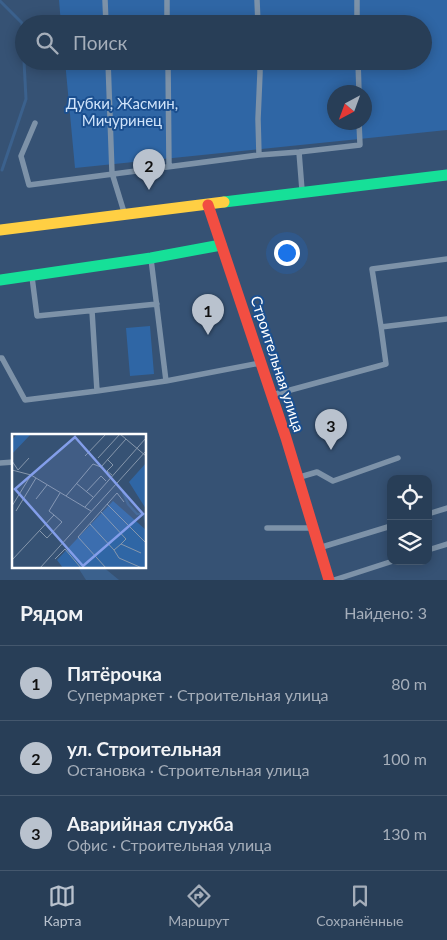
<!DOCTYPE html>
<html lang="ru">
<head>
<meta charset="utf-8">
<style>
	body { margin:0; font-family:Lato,sans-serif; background:#344961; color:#f1f3f6 }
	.controls { position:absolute; right:15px; bottom:15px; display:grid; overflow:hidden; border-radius:10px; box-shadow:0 2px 12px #0003 }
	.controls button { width:45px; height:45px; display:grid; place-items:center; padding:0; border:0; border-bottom:1px solid #44576d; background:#283e57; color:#f1f3f6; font:25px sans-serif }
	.compass { position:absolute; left:327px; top:85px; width:45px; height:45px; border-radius:50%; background:#283e57; box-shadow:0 2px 12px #0003; rotate:221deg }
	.you { position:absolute; left:286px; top:252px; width:18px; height:18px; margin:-12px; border:4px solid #fff; border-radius:50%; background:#1a73e8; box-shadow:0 0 0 8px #1a73e833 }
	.badge { display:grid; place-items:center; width:32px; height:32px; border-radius:50%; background:#b9c2ce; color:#111; font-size:16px; font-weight:700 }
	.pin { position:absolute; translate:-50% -41px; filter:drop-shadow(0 1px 2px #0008) }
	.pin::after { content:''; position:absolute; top:26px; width:18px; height:15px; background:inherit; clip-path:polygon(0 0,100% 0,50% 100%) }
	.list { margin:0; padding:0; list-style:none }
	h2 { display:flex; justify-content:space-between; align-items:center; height:65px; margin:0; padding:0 20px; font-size:21px }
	h2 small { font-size:16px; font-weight:400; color:#a5aeba }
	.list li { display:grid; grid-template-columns:32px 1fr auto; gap:15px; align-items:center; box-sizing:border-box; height:75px; padding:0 20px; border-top:1px solid #44576d }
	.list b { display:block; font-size:19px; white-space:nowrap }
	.list p { margin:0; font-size:16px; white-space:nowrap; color:#a5aeba }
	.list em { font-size:16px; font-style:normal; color:#a5aeba }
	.icon { flex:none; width:28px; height:28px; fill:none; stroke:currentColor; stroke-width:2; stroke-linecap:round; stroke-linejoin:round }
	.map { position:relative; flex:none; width:447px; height:580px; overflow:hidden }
	.search { position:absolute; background:#283e57; box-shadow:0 2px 12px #0003; left:15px; right:15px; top:15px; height:55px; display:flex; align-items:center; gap:12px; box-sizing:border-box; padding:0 18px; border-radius:28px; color:#a5aeba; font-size:19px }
	.sheet { height:290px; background:#283e57 }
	nav { display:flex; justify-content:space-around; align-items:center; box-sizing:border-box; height:70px; border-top:1px solid #44576d; background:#283e57; font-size:14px; color:#a5aeba }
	nav a { display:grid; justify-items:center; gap:2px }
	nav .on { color:#b9c2ce }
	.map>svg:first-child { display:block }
</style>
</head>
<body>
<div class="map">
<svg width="447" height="580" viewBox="0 0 447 580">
	<rect width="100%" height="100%" fill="#365274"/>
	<path fill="#2f66a5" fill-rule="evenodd" d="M 59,0 L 447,0 L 447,130 L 75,168 L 65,61 L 423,61 L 423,24 L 61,24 ZM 334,92 L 364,92 L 364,122 L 334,122 Z
		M 150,326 L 154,374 L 130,376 L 126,328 Z"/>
	<path fill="#3b618d" d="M 77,566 L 102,566 L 119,580 L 86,580 Z"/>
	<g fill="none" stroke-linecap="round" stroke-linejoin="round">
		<path stroke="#3b618d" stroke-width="3" d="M 0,1 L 22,23 L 24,55
			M 2,170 L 26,99 L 24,61"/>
		<path stroke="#7d92a8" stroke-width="5.5" d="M 105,0 L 106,24
			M 167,0 L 167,24
			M 257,0 L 258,24
			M 357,0 L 357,24
			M 108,61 L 112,173 L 124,212
			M 168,61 L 169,166
			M 358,61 L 359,92
			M 35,123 L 21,156 L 29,185 L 259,155 L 299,152 L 360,145 L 359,122
			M 299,152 L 302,190
			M 259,155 L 258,119 L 260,73 L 260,61
			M 151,259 L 166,381
			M 32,277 L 37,316 L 157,304
			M 92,311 L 97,391
			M 381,327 L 372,269 L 447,259
			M 0,358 L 2,358 L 25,400 L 97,391 L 166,381 L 260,363
			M 272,395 L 386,364 L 381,327 L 447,319
			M 0,463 L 14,462
			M 300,477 L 317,472 L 333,481 L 398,458
			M 428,514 L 447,508
			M 267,528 L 312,528
			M 322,547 L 391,526
			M 428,550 L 447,544
			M 334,580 L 393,561"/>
		<path stroke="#16e098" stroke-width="11" d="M 224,202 L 447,175
			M 0,280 L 151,258 L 221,245"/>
		<path stroke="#ffcf43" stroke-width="11" d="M 0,230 L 224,202"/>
		<path stroke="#f24e42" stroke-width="11" d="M 208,205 L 286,438 L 329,580"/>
	</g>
	<g text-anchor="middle" stroke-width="4" stroke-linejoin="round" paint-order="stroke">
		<g font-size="15" fill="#cfe3fa" stroke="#1b4f8f">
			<text x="122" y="109">Дубки, Жасмин,<tspan x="122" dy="17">Мичуринец</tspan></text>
		</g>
		<g font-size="15" fill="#fff" stroke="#1b4f8f">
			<text transform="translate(277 364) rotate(72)" y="5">Строительная улица</text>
		</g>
	</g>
	<g transform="translate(12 434)">
		<rect width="134" height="134" fill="#365274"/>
		<path d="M 5,0 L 19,0 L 0,20 L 0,6 ZM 134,29 L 134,75 L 117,48 ZM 101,67 L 134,96 L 134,134 L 51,134 L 45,126 Z" fill="#2f66a5"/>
		<path fill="none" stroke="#3b618d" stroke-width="2.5" d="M 111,58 L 116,70 L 125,80 L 132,80 L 134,89"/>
		<path fill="none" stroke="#8697ac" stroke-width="1" d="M 108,0 L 134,22M 73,22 L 94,0M 86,24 L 108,0M 95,25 L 101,31 L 95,37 L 100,41M 0,27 L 6,36 L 17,24M 0,36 L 19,41 L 79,77M 64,49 L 81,63M 74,58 L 89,42 L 94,47M 54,62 L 81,30 L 89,33 L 114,5M 24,65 L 35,51M 95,70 L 134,109M 0,72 L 19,41M 73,73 L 134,4M 4,77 L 24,44M 89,78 L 114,105 L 109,110M 78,90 L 102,116 L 109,110 L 129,119M 28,97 L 35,104 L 50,88 L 42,81M 102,116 L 107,124 L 130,134M 43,125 L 53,115 L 69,134M 0,126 L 42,81 L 37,77 L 48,59M 28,134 L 134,17M 94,134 L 66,103 L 105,59 L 112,68"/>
		<path fill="#839eea" fill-opacity="0.15" stroke="#839eea" stroke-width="2.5" d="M 63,3 L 131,80 L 71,132 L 3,55 Z"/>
		<rect width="134" height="134" fill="none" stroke="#fff" stroke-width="2.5"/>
	</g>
</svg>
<div class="controls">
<button><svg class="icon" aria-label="locate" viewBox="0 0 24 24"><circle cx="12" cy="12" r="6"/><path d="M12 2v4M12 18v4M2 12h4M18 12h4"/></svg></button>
<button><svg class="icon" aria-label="layers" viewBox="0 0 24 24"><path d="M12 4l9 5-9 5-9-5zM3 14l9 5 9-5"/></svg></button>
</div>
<svg class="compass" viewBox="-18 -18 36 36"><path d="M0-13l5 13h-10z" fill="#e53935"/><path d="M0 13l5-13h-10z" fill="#a5aeba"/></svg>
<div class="you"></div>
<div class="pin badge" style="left:208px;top:335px">1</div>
<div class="pin badge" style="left:149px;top:190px">2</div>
<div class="pin badge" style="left:331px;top:450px">3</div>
<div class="search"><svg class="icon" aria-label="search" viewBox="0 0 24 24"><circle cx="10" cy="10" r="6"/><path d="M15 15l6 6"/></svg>Поиск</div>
</div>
<section class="sheet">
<h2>Рядом<small>Найдено: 3</small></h2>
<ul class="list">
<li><span class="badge">1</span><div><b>Пятёрочка</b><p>Супермаркет · Строительная улица</p></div><em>80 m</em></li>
<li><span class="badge">2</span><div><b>ул. Строительная</b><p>Остановка · Строительная улица</p></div><em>100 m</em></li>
<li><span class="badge">3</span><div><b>Аварийная служба</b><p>Офис · Строительная улица</p></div><em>130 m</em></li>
</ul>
</section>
<nav>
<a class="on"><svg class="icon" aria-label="map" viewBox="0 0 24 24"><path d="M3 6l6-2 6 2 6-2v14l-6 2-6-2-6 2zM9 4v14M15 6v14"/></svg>Карта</a>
<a><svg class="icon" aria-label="directions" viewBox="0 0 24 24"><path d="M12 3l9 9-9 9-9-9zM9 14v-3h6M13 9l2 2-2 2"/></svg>Маршрут</a>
<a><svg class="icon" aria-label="saved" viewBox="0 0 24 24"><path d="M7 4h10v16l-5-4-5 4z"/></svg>Сохранённые</a>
</nav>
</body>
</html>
